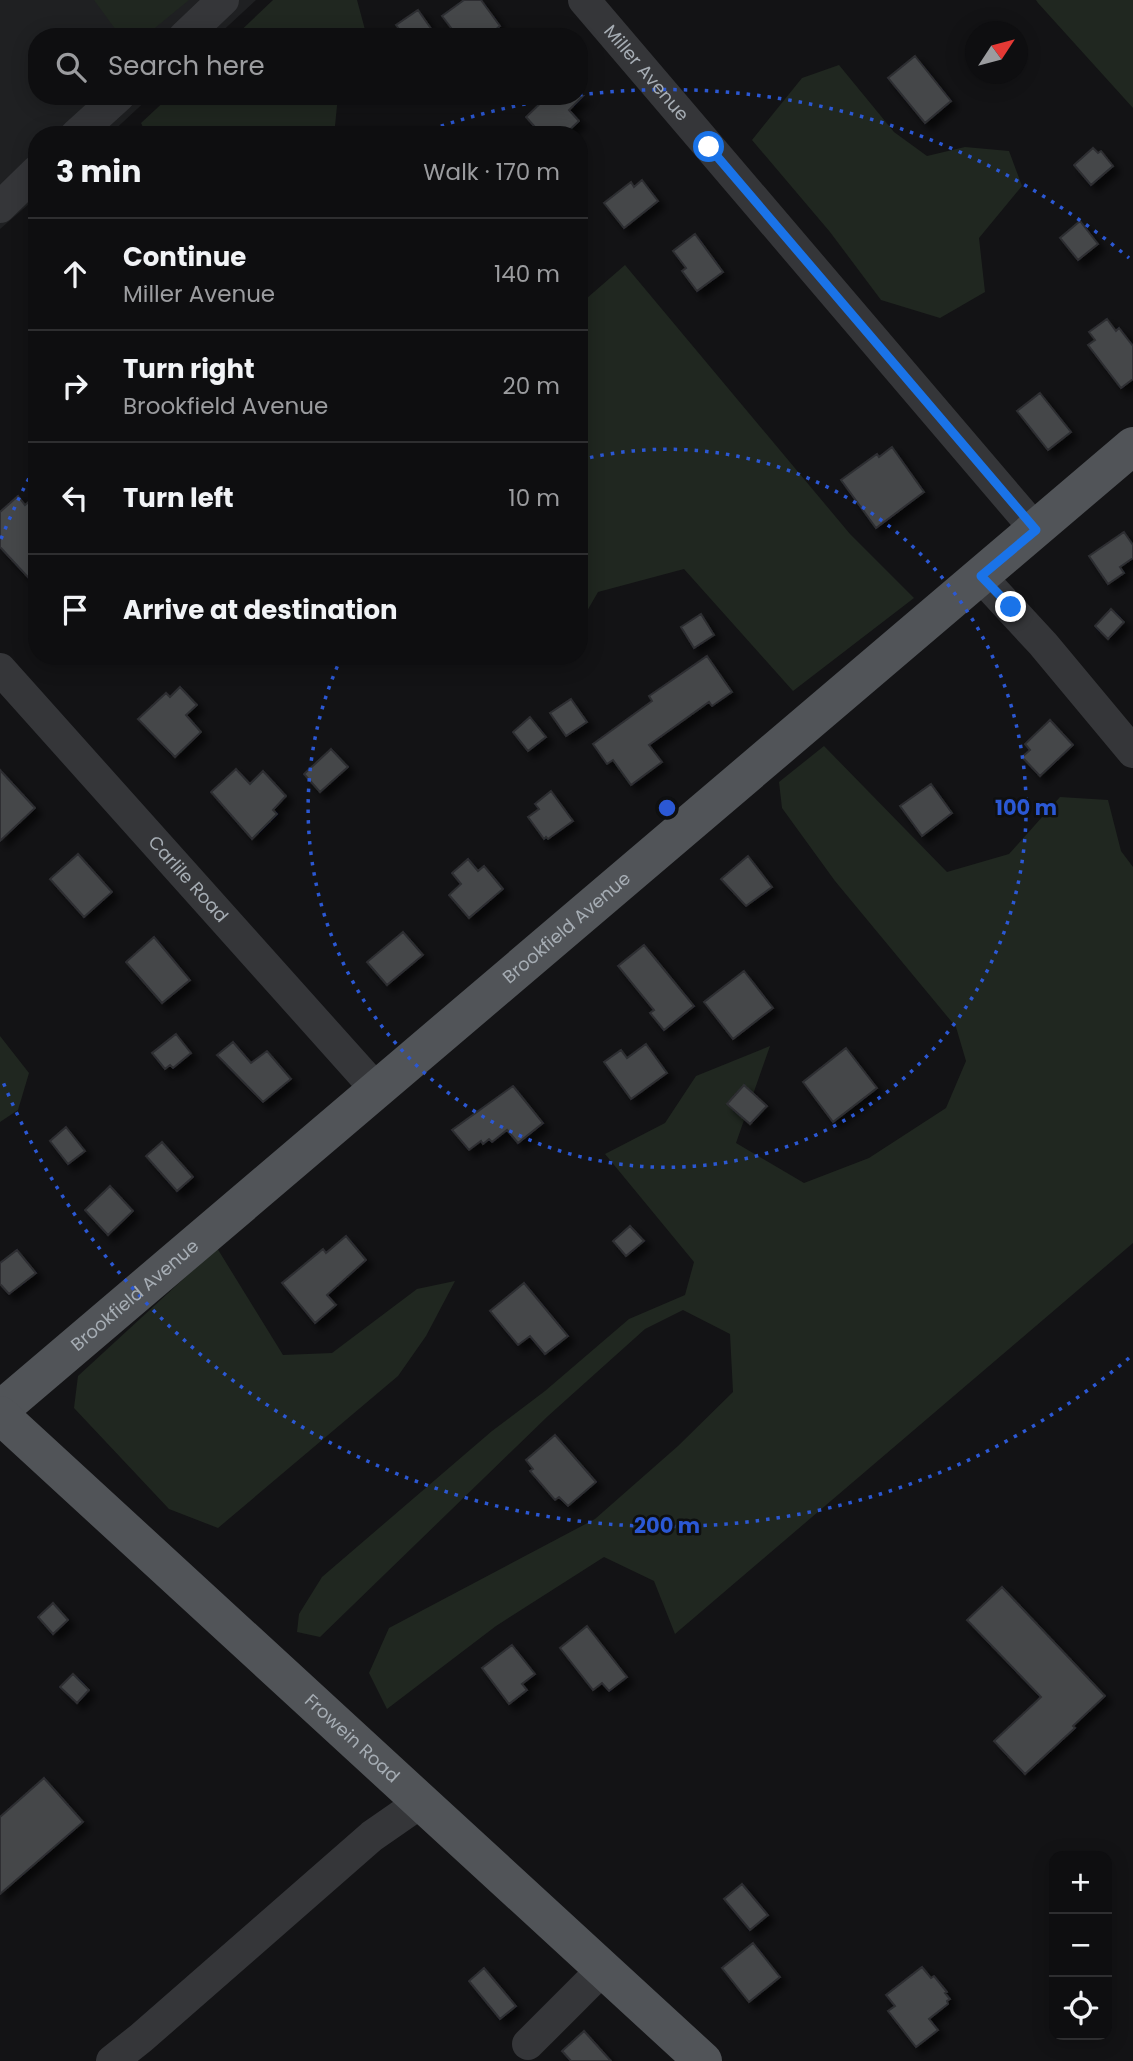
<!DOCTYPE html>
<html lang="en">
<head>
<meta charset="utf-8">
<style>
	body { margin:0; font-family:Poppins,sans-serif; background:#1c1c1e; color:#f1f3f6 }
	.controls { position:absolute; right:21px; bottom:21px; display:grid; overflow:hidden; border-radius:14px; box-shadow:0 4px 18px #0003 }
	.controls button { width:63px; height:63px; display:grid; place-items:center; padding:0; border:0; border-bottom:2px solid #2e2e30; background:#0e0e10; color:#f1f3f6; font:35px sans-serif }
	.compass { position:absolute; left:965px; top:21px; width:63px; height:63px; border-radius:50%; background:#0e0e10; box-shadow:0 4px 18px #0003; rotate:54deg }
	.stop { position:absolute; width:21px; height:21px; margin:-16px; border:5px solid #1a73e8; border-radius:50%; background:#fff }
	.stop.end { background:#1a73e8; border-color:#fff; box-shadow:0 2px 7px #0008 }
	.list { margin:0; padding:0; list-style:none }
	h2 { display:flex; justify-content:space-between; align-items:center; height:91px; margin:0; padding:0 28px; font-size:30px }
	h2 small { font-size:23px; font-weight:400; color:#9b9c9f }
	.list li { display:grid; grid-template-columns:46px 1fr auto; gap:21px; align-items:center; box-sizing:border-box; height:112px; padding:0 28px; border-top:2px solid #2e2e30 }
	.list b { display:block; font-size:26px; white-space:nowrap }
	.list p { margin:0; font-size:23px; white-space:nowrap; color:#9b9c9f }
	.list em { font-size:23px; font-style:normal; color:#9b9c9f }
	.icon { flex:none; width:38px; height:38px; fill:none; stroke:currentColor; stroke-width:2; stroke-linecap:round; stroke-linejoin:round }
	.map { position:relative; flex:none; width:1133px; height:2061px; overflow:hidden }
	.search { position:absolute; background:#0e0e10; box-shadow:0 4px 18px #0003; left:28px; top:28px; width:560px; height:77px; display:flex; align-items:center; gap:18px; box-sizing:border-box; padding:0 24px; border-radius:28px; color:#9b9c9f; font-size:26px }
	.panel { position:absolute; background:#0e0e10; box-shadow:0 4px 18px #0003; left:28px; top:126px; width:560px; height:539px; border-radius:28px }
	.map>svg:first-child { display:block }
</style>
</head>
<body>
<div class="map">
<svg width="1133" height="2061" viewBox="0 0 1133 2061">
	<defs>
		<filter id="shadow"><feDropShadow dx="6" dy="6" stdDeviation="3.5" flood-color="#0009"/></filter>
	</defs>
	<rect width="100%" height="100%" fill="#131315"/>
	<path fill="#1f2022" d="M 0,0 L 256,0 L 216,37 L 37,37 L 37,96 L 151,96 L 109,135 L 37,135 L 37,197 L 0,229 Z"/>
	<path fill="#202720" d="M 94,0 L 189,0 L 144,37 L 121,37 Z
		M 273,0 L 357,0 L 367,37 L 234,37 Z
		M 1036,0 L 1133,0 L 1133,108 L 1038,3 Z
		M 839,65 L 894,132 L 927,156 L 965,147 L 1009,151 L 1022,186 L 979,238 L 985,292 L 940,318 L 881,300 L 830,232 L 752,140 L 802,78 Z
		M 170,96 L 338,96 L 335,126 L 367,135 L 147,135 L 141,123 Z
		M 625,265 L 850,534 L 914,598 L 793,691 L 684,569 L 598,592 L 579,625 L 579,305 Z
		M 824,746 L 947,872 L 1009,854 L 1060,797 L 1108,800 L 1121,851 L 1133,867 L 1133,1243 L 675,1634 L 654,1581 L 604,1557 L 496,1626 L 387,1709 L 369,1673 L 389,1628 L 595,1519 L 678,1446 L 733,1392 L 730,1334 L 683,1310 L 645,1329 L 548,1416 L 320,1637 L 297,1632 L 299,1614 L 322,1577 L 492,1431 L 545,1391 L 629,1319 L 685,1295 L 694,1262 L 605,1154 L 665,1123 L 696,1076 L 770,1046 L 736,1143 L 804,1183 L 869,1158 L 946,1108 L 966,1061 L 956,1027 L 835,881 L 782,808 L 779,782 Z
		M 0,1036 L 29,1073 L 18,1110 L 0,1122 Z
		M 217,1248 L 283,1355 L 332,1353 L 417,1289 L 455,1281 L 426,1336 L 398,1376 L 218,1528 L 169,1509 L 74,1408 L 78,1376 Z"/>
	<path fill="#45474a" stroke="#2d2e31" stroke-width="2" filter="url(#shadow)" d="M 464,0 L 481,0 L 500,26 L 486,37 L 458,37 L 442,16 Z
		M 418,10 L 437,37 L 405,37 L 396,25 Z
		M 915,56 L 951,101 L 925,123 L 888,78 Z
		M 548,96 L 583,96 L 569,110 L 579,121 L 564,135 L 542,135 L 526,117 Z
		M 1093,148 L 1098,153 L 1101,151 L 1113,166 L 1091,185 L 1074,165 Z
		M 642,180 L 658,201 L 624,228 L 604,203 L 631,182 L 634,187 Z
		M 1080,221 L 1098,244 L 1078,260 L 1060,238 Z
		M 695,234 L 723,272 L 697,291 L 682,271 L 686,268 L 673,251 Z
		M 1107,319 L 1116,331 L 1119,328 L 1133,346 L 1133,379 L 1121,388 L 1088,345 L 1095,340 L 1089,332 Z
		M 1040,393 L 1071,432 L 1048,450 L 1017,411 Z
		M 892,447 L 924,492 L 876,528 L 841,480 L 877,454 L 879,457 Z
		M 37,495 L 37,587 L 0,547 L 0,512 L 18,496 L 25,505 Z
		M 1124,532 L 1133,545 L 1133,558 L 1120,567 L 1124,573 L 1108,584 L 1089,556 Z
		M 1111,609 L 1124,622 L 1108,639 L 1095,626 Z
		M 701,614 L 714,635 L 694,648 L 681,627 Z
		M 707,656 L 732,692 L 712,706 L 709,702 L 649,745 L 662,762 L 631,785 L 613,760 L 607,764 L 593,744 L 652,701 L 649,696 Z
		M 180,687 L 197,705 L 186,715 L 201,732 L 175,757 L 138,719 L 166,693 L 170,697 Z
		M 571,699 L 587,722 L 566,736 L 550,713 Z
		M 530,717 L 546,737 L 528,751 L 513,732 Z
		M 1050,720 L 1073,745 L 1040,776 L 1022,757 L 1030,750 L 1025,744 Z
		M 331,749 L 348,767 L 320,792 L 304,774 Z
		M 236,769 L 250,784 L 263,771 L 286,796 L 273,810 L 277,814 L 252,839 L 211,792 Z
		M 0,770 L 35,808 L 0,841 Z
		M 931,784 L 952,813 L 922,836 L 900,806 Z
		M 551,791 L 573,821 L 548,839 L 546,837 L 544,839 L 528,817 L 539,809 L 535,804 Z
		M 78,854 L 112,892 L 84,917 L 50,879 Z
		M 748,856 L 772,887 L 746,906 L 721,879 Z
		M 468,859 L 478,871 L 484,866 L 503,889 L 469,918 L 449,895 L 461,884 L 452,873 Z
		M 403,932 L 423,955 L 387,985 L 367,962 Z
		M 154,937 L 190,980 L 162,1003 L 126,962 Z
		M 644,945 L 694,1006 L 664,1030 L 650,1013 L 654,1010 L 618,966 Z
		M 744,971 L 773,1008 L 733,1039 L 704,1002 Z
		M 176,1034 L 191,1053 L 173,1068 L 170,1065 L 165,1069 L 152,1053 Z
		M 233,1042 L 251,1063 L 267,1051 L 291,1079 L 263,1102 L 217,1055 Z
		M 646,1044 L 667,1073 L 631,1099 L 604,1062 L 621,1050 L 627,1058 Z
		M 846,1048 L 877,1088 L 833,1122 L 803,1082 Z
		M 744,1085 L 767,1106 L 750,1124 L 727,1104 Z
		M 513,1086 L 543,1123 L 518,1143 L 507,1130 L 492,1142 L 489,1139 L 483,1144 L 481,1141 L 469,1150 L 452,1130 Z
		M 66,1127 L 85,1151 L 68,1164 L 50,1141 Z
		M 162,1142 L 193,1177 L 177,1191 L 146,1156 Z
		M 110,1186 L 133,1211 L 108,1235 L 85,1210 Z
		M 630,1226 L 644,1241 L 626,1256 L 613,1241 Z
		M 346,1236 L 366,1260 L 327,1295 L 336,1305 L 315,1323 L 282,1283 L 323,1249 L 326,1253 Z
		M 17,1250 L 36,1273 L 9,1294 L 0,1284 L 0,1263 Z
		M 524,1283 L 568,1336 L 545,1354 L 530,1336 L 518,1345 L 490,1311 Z
		M 555,1435 L 596,1482 L 568,1506 L 559,1497 L 555,1500 L 530,1471 L 533,1469 L 526,1460 Z
		M 1002,1587 L 1105,1696 L 1073,1726 L 1075,1728 L 1025,1774 L 994,1741 L 1041,1697 L 967,1620 Z
		M 53,1603 L 68,1620 L 53,1634 L 38,1617 Z
		M 587,1626 L 627,1677 L 609,1691 L 602,1683 L 593,1690 L 560,1648 Z
		M 512,1645 L 535,1674 L 522,1684 L 527,1690 L 509,1704 L 482,1668 Z
		M 73,1674 L 89,1690 L 77,1703 L 60,1687 Z
		M 44,1778 L 83,1822 L 0,1894 L 0,1817 Z
		M 742,1884 L 768,1915 L 750,1930 L 724,1899 Z
		M 753,1943 L 780,1977 L 749,2002 L 722,1968 Z
		M 922,1967 L 931,1978 L 934,1976 L 947,1992 L 945,1993 L 950,1999 L 947,2001 L 948,2004 L 929,2019 L 938,2030 L 916,2047 L 888,2011 L 895,2006 L 886,1995 Z
		M 484,1968 L 516,2006 L 500,2019 L 469,1981 Z
		M 584,2031 L 611,2061 L 571,2061 L 562,2051 Z"/>
	<g fill="none" stroke-linecap="round" stroke-linejoin="round">
		<g stroke="#353639" stroke-width="32">
			<path id="s1" d="M 584,0 L 1036,530"/>
			<path d="M 184,37 L 223,0"/>
			<path d="M 76,135 L 119,96"/>
			<path d="M 0,207 L 37,171"/>
			<path d="M 981,577 L 1043,644 L 1133,752"/>
			<path id="s2" d="M 0,669 L 376,1089"/>
			<path d="M 528,2044 L 603,1969"/>
			<path d="M 112,2061 L 141,2038 L 372,1836 L 421,1802"/>
		</g>
		<g stroke="#515458" stroke-width="38">
			<path id="s3" d="M 0,1410 L 1133,446"/>
			<path id="s4" d="M 0,1415 L 703,2061"/>
		</g>
	</g>
	<g fill="none" stroke-linecap="round" stroke-linejoin="round">
		<path stroke="#1a73e8" stroke-width="9" d="M 709,147 L 1036,530 L 981,576 L 1011,607"/>
	</g>
	<g fill="none" stroke="#2b58d4" stroke-width="3.5" stroke-dasharray="3.5 7">
		<path d="M580 460A359 359 0 1 1 342 656"/>
		<path d="M1129 1358A718 718 0 0 1 1 1077M1 539A718 718 0 0 1 36 465M421 133A718 718 0 0 1 567 97M579 95A718 718 0 0 1 1129 258"/>
	</g>
	<g text-anchor="middle" stroke-width="5" stroke-linejoin="round" paint-order="stroke">
		<g font-size="18" fill="#a6adb4" stroke="#0e0f10">
			<text dy="6" stroke="none"><textPath href="#s1" startOffset="96">Miller Avenue</textPath></text>
			<text dy="6" stroke="none"><textPath href="#s2" startOffset="282">Carlile Road</textPath></text>
			<text dy="6" stroke="none"><textPath href="#s3" startOffset="744">Brookfield Avenue</textPath></text>
			<text dy="6" stroke="none"><textPath href="#s3" startOffset="177">Brookfield Avenue</textPath></text>
			<text dy="6" stroke="none"><textPath href="#s4" startOffset="478">Frowein Road</textPath></text>
		</g>
	</g>
	<circle cx="667" cy="808" r="10" fill="#2b58d4" stroke="#0e0f10" stroke-width="3.5"/>
	<g font-size="21" text-anchor="middle" font-weight="bold" fill="#2b58d4" stroke="#0e0f10" stroke-width="5" stroke-linejoin="round" paint-order="stroke">
		<text x="1026" y="815">100 m</text>
		<text x="667" y="1533">200 m</text>
	</g>
</svg>
<div class="controls">
<button>+</button>
<button>−</button>
<button><svg class="icon" aria-label="locate" viewBox="0 0 24 24"><circle cx="12" cy="12" r="6"/><path d="M12 2v4M12 18v4M2 12h4M18 12h4"/></svg></button>
</div>
<svg class="compass" viewBox="-18 -18 36 36"><path d="M0-13l5 13h-10z" fill="#e53935"/><path d="M0 13l5-13h-10z" fill="#9b9c9f"/></svg>
<div class="stop" style="left:709px;top:147px"></div>
<div class="stop end" style="left:1011px;top:607px"></div>
<div class="search"><svg class="icon" aria-label="search" viewBox="0 0 24 24"><circle cx="10" cy="10" r="6"/><path d="M15 15l6 6"/></svg>Search here</div>
<section class="panel">
<h2>3 min<small>Walk · 170 m</small></h2>
<ul class="list">
<li><svg class="icon" aria-label="ahead" viewBox="0 0 24 24"><path d="M12 20V5M6 11l6-6 6 6"/></svg><div><b>Continue</b><p>Miller Avenue</p></div><em>140 m</em></li>
<li><svg class="icon" aria-label="right" viewBox="0 0 24 24"><path d="M7 20v-9h11M14 6l5 5-5 5"/></svg><div><b>Turn right</b><p>Brookfield Avenue</p></div><em>20 m</em></li>
<li><svg class="icon" aria-label="left" viewBox="0 0 24 24"><path d="M17 20v-9H6M10 6l-5 5 5 5"/></svg><div><b>Turn left</b></div><em>10 m</em></li>
<li><svg class="icon" aria-label="arrive" viewBox="0 0 24 24"><path d="M6 21V4h12l-3 4 3 4H6"/></svg><div><b>Arrive at destination</b></div></li>
</ul>
</section>
</div>
</body>
</html>
